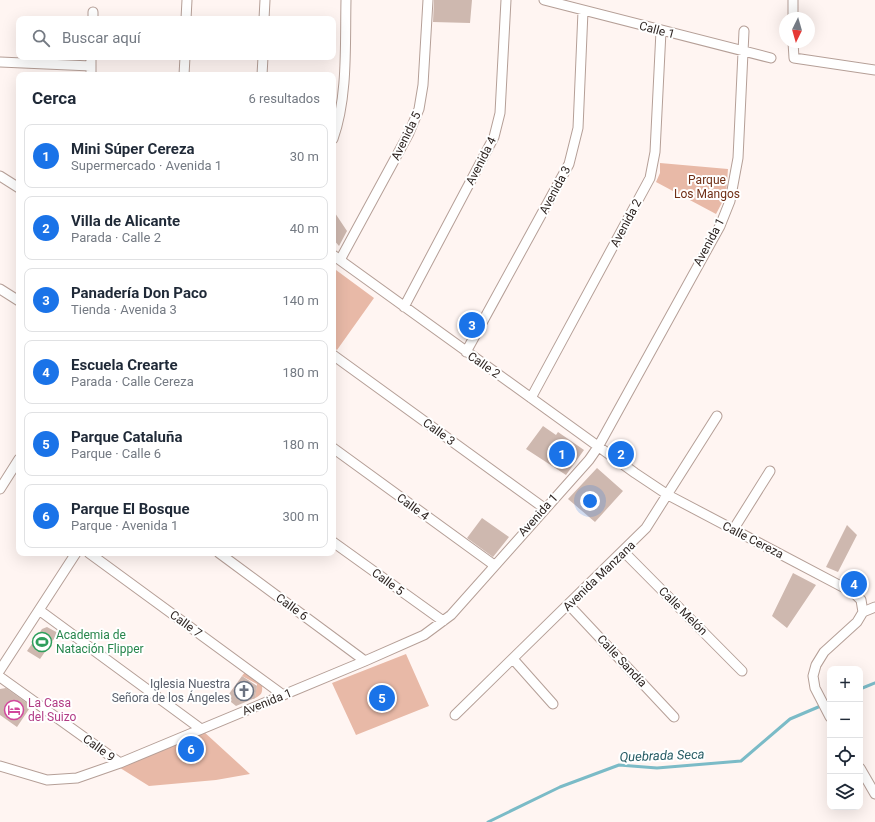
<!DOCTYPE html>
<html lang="es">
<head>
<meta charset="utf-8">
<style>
	body { margin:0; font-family:Roboto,sans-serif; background:#f2f2f3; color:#1f2937 }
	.controls { position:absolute; right:12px; bottom:12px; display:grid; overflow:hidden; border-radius:8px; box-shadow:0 4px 16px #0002 }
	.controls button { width:36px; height:36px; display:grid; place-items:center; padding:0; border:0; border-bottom:1px solid #e0e1e3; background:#fff; color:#1f2937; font:20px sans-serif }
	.compass { position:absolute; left:779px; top:12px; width:36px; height:36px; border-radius:50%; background:#fff; box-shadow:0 4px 16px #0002; rotate:185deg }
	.you { position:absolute; left:590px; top:501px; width:14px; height:14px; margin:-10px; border:3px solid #fff; border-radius:50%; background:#1a73e8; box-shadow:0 0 0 6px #1a73e833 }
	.badge { display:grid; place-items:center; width:26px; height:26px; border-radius:50%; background:#1a73e8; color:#fff; font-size:13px; font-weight:700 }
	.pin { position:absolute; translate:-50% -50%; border:2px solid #fff; box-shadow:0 1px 4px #0006 }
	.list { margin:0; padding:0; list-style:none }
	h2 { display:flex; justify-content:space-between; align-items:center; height:52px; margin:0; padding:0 16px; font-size:17px }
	h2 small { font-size:13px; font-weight:400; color:#747a83 }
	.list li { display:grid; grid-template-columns:26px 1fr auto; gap:12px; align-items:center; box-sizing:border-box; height:64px; margin:0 8px 8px; padding:0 8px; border:1px solid #e0e1e3; border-radius:8px }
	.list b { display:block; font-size:15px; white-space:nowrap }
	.list p { margin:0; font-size:13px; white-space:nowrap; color:#747a83 }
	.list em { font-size:13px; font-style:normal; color:#747a83 }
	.icon { flex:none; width:22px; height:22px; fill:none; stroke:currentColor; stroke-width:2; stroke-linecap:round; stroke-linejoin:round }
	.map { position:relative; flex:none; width:875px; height:822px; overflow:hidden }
	.search { position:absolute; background:#fff; box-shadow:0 4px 16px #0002; left:16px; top:16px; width:320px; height:44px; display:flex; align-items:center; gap:10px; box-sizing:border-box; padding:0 14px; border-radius:8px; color:#747a83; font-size:15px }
	.panel { position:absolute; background:#fff; box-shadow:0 4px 16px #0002; left:16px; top:72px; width:320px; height:484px; border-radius:8px }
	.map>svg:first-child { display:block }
</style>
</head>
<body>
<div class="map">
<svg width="875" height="822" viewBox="0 0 875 822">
	<rect width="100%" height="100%" fill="#fff5f2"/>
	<path fill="#e8b9a7" d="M 660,163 L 728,169 L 726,195 L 716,214 L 656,182 L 660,173 Z
		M 336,270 L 374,298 L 337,350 L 333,347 L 333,274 Z
		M 406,654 L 429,706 L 356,735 L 332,683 Z
		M 245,672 L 262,686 C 263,694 260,696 253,699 L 252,697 L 255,697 L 257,684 L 242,676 Z
		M 203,731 L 250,774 L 216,780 L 149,786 L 117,766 Z"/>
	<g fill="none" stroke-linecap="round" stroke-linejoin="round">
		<path stroke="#7bbbc7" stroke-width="3" d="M 860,689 L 875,683
			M 488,822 L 560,787 L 619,765 L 657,768 L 741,761 L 790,719 L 830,702"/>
	</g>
	<path fill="#ceb8af" d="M 434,0 L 472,0 L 470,23 L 433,22 Z
		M 333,210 L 347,231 L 339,246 L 333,239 Z
		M 474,314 L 479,316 L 467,338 L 461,335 Z
		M 543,426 L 556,435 L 558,432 L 584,450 L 566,475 L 526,449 Z
		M 597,468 L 623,491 L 595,522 L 568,499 Z
		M 482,518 L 509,537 L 493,557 L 467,538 Z
		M 847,525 L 857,535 L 838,572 L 826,567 Z
		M 793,573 L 816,585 L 787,628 L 772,616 Z
		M 47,627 L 58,633 L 40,659 L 27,651 L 42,629 Z
		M 242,676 L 257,686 L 255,698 L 236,706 L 226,698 Z
		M 6,688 L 31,706 L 17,727 L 0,715 L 0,689 Z"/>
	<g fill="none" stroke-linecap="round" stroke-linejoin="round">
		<defs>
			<path id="street" d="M 544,0 L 771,58
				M 793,0 L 793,18
				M 93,19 L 93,12
				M 186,19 L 187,0
				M 264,19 L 265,0
				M 793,42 L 794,58 L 875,70
				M 0,62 L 91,66
				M 91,75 L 91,57
				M 184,75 L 185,57
				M 262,75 L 263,57
				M 333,139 C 348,97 345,44 346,0
				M 0,176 L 19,188
				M 333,255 L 635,473 L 668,495 L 854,593 L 861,600 L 863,612
				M 340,260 L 409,133 L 419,109 L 423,85 L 428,0
				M 0,289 L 19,301
				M 404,307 L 494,137 L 500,113 L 506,0
				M 466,352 L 569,164 L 578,128 L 583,11
				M 333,355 L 544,508
				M 531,398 L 650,178 L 655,152 L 661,31
				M 333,448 L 494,565
				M 0,489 L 19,459
				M 733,530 L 770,471
				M 333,542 L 443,621
				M 624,552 L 742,671
				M 89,553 L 283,695
				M 219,553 L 365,661
				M 569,605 L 674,717
				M 39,610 L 201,729
				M 513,659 L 553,704
				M 0,670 L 76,553
				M 0,677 L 120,763
				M 455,715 L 646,528 L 717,416
				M 830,717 L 815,688 L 813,676 L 816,665 L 824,652 L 857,622 L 863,612 L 875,607
				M 0,766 L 47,780 L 77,778 L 120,763 L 365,661 L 424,635 L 451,615 L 589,460 L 598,447 L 720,226 L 730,201 L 738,158 L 744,31
				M 860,768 L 875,794"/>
		</defs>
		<use href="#street" stroke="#b59f97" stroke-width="11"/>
		<use href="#street" stroke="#fff" stroke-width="9"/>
	</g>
	<defs>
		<symbol id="stadium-ring" viewBox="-11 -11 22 22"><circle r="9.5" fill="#fff" stroke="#2e9e5b" stroke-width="1.5"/><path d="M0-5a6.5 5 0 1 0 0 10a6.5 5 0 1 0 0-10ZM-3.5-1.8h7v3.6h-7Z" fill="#2e9e5b"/></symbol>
		<symbol id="church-ring" viewBox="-11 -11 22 22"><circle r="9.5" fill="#fff" stroke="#6b7280" stroke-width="1.5"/><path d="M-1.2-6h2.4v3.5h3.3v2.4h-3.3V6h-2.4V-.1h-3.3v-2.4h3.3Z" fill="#6b7280"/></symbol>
		<symbol id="hotel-ring" viewBox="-11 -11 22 22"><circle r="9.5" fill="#fff" stroke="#d1479c" stroke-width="1.5"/><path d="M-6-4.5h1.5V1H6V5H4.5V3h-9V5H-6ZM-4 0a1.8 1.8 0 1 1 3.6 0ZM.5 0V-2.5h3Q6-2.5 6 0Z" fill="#d1479c"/></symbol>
	</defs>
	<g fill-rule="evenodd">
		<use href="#stadium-ring" x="31" y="631" width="22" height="22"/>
		<use href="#church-ring" x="233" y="680" width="22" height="22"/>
		<use href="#hotel-ring" x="3" y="699" width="22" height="22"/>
	</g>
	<g text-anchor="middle" stroke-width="4" stroke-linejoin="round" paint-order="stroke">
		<g font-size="12" fill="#2e2522" stroke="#fff">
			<text transform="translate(657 30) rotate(15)" y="4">Calle 1</text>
			<text transform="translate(406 136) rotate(-64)" y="4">Avenida 5</text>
			<text transform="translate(481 161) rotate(-63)" y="4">Avenida 4</text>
			<text transform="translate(555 190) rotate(-62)" y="4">Avenida 3</text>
			<text transform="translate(626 223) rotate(-62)" y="4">Avenida 2</text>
			<text transform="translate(709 242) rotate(-62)" y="4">Avenida 1</text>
			<text transform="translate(484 365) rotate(35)" y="4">Calle 2</text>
			<text transform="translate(439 432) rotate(36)" y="4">Calle 3</text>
			<text transform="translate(413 507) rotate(36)" y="4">Calle 4</text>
			<text transform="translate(538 515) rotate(-48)" y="4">Avenida 1</text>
			<text transform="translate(753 540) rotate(27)" y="4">Calle Cereza</text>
			<text transform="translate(599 576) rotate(-44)" y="4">Avenida Manzana</text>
			<text transform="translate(388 582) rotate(36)" y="4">Calle 5</text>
			<text transform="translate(292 607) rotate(36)" y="4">Calle 6</text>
			<text transform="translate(683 611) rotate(45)" y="4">Calle Melón</text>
			<text transform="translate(186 624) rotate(36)" y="4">Calle 7</text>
			<text transform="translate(622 661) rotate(47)" y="4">Calle Sandía</text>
			<text transform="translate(267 702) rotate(-22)" y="4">Avenida 1</text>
			<text transform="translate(99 748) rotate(36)" y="4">Calle 9</text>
		</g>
		<g font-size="12" fill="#703017" stroke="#fff">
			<text x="707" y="184">Parque<tspan x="707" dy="14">Los Mangos</tspan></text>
		</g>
		<g font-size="12" fill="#27864d" stroke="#fff" text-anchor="start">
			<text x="56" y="639">Academia de<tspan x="56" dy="14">Natación Flipper</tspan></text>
		</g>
		<g font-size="12" fill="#5b616d" stroke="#fff" text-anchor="end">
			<text x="230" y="688">Iglesia Nuestra<tspan x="230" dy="14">Señora de los Ángeles</tspan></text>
		</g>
		<g font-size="12" fill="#b23c85" stroke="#fff" text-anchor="start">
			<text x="28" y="707">La Casa<tspan x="28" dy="14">del Suizo</tspan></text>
		</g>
		<g font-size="13" font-style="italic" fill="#255b64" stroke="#fff">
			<text transform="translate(662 755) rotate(-2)" y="5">Quebrada Seca</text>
		</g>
	</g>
</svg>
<div class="controls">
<button>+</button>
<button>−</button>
<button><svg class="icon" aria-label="locate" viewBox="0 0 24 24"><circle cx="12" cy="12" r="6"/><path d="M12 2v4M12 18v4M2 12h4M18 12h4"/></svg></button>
<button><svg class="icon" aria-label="layers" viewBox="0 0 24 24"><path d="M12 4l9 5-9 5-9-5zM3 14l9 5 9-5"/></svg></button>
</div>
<svg class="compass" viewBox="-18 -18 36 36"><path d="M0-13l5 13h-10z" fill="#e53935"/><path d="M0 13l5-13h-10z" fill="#747a83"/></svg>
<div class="you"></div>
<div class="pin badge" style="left:562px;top:454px">1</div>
<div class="pin badge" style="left:621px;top:454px">2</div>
<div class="pin badge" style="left:472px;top:325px">3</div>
<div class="pin badge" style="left:854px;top:584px">4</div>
<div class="pin badge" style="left:382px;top:698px">5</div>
<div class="pin badge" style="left:191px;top:749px">6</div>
<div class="search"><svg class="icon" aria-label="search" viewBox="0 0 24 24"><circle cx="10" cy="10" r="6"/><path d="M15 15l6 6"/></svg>Buscar aquí</div>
<section class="panel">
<h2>Cerca<small>6 resultados</small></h2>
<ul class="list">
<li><span class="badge">1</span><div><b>Mini Súper Cereza</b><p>Supermercado · Avenida 1</p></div><em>30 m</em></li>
<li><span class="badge">2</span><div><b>Villa de Alicante</b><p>Parada · Calle 2</p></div><em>40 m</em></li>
<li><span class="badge">3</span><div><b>Panadería Don Paco</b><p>Tienda · Avenida 3</p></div><em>140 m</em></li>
<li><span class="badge">4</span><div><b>Escuela Crearte</b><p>Parada · Calle Cereza</p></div><em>180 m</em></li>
<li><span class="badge">5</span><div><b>Parque Cataluña</b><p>Parque · Calle 6</p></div><em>180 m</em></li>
<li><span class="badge">6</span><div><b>Parque El Bosque</b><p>Parque · Avenida 1</p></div><em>300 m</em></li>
</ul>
</section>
</div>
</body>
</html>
